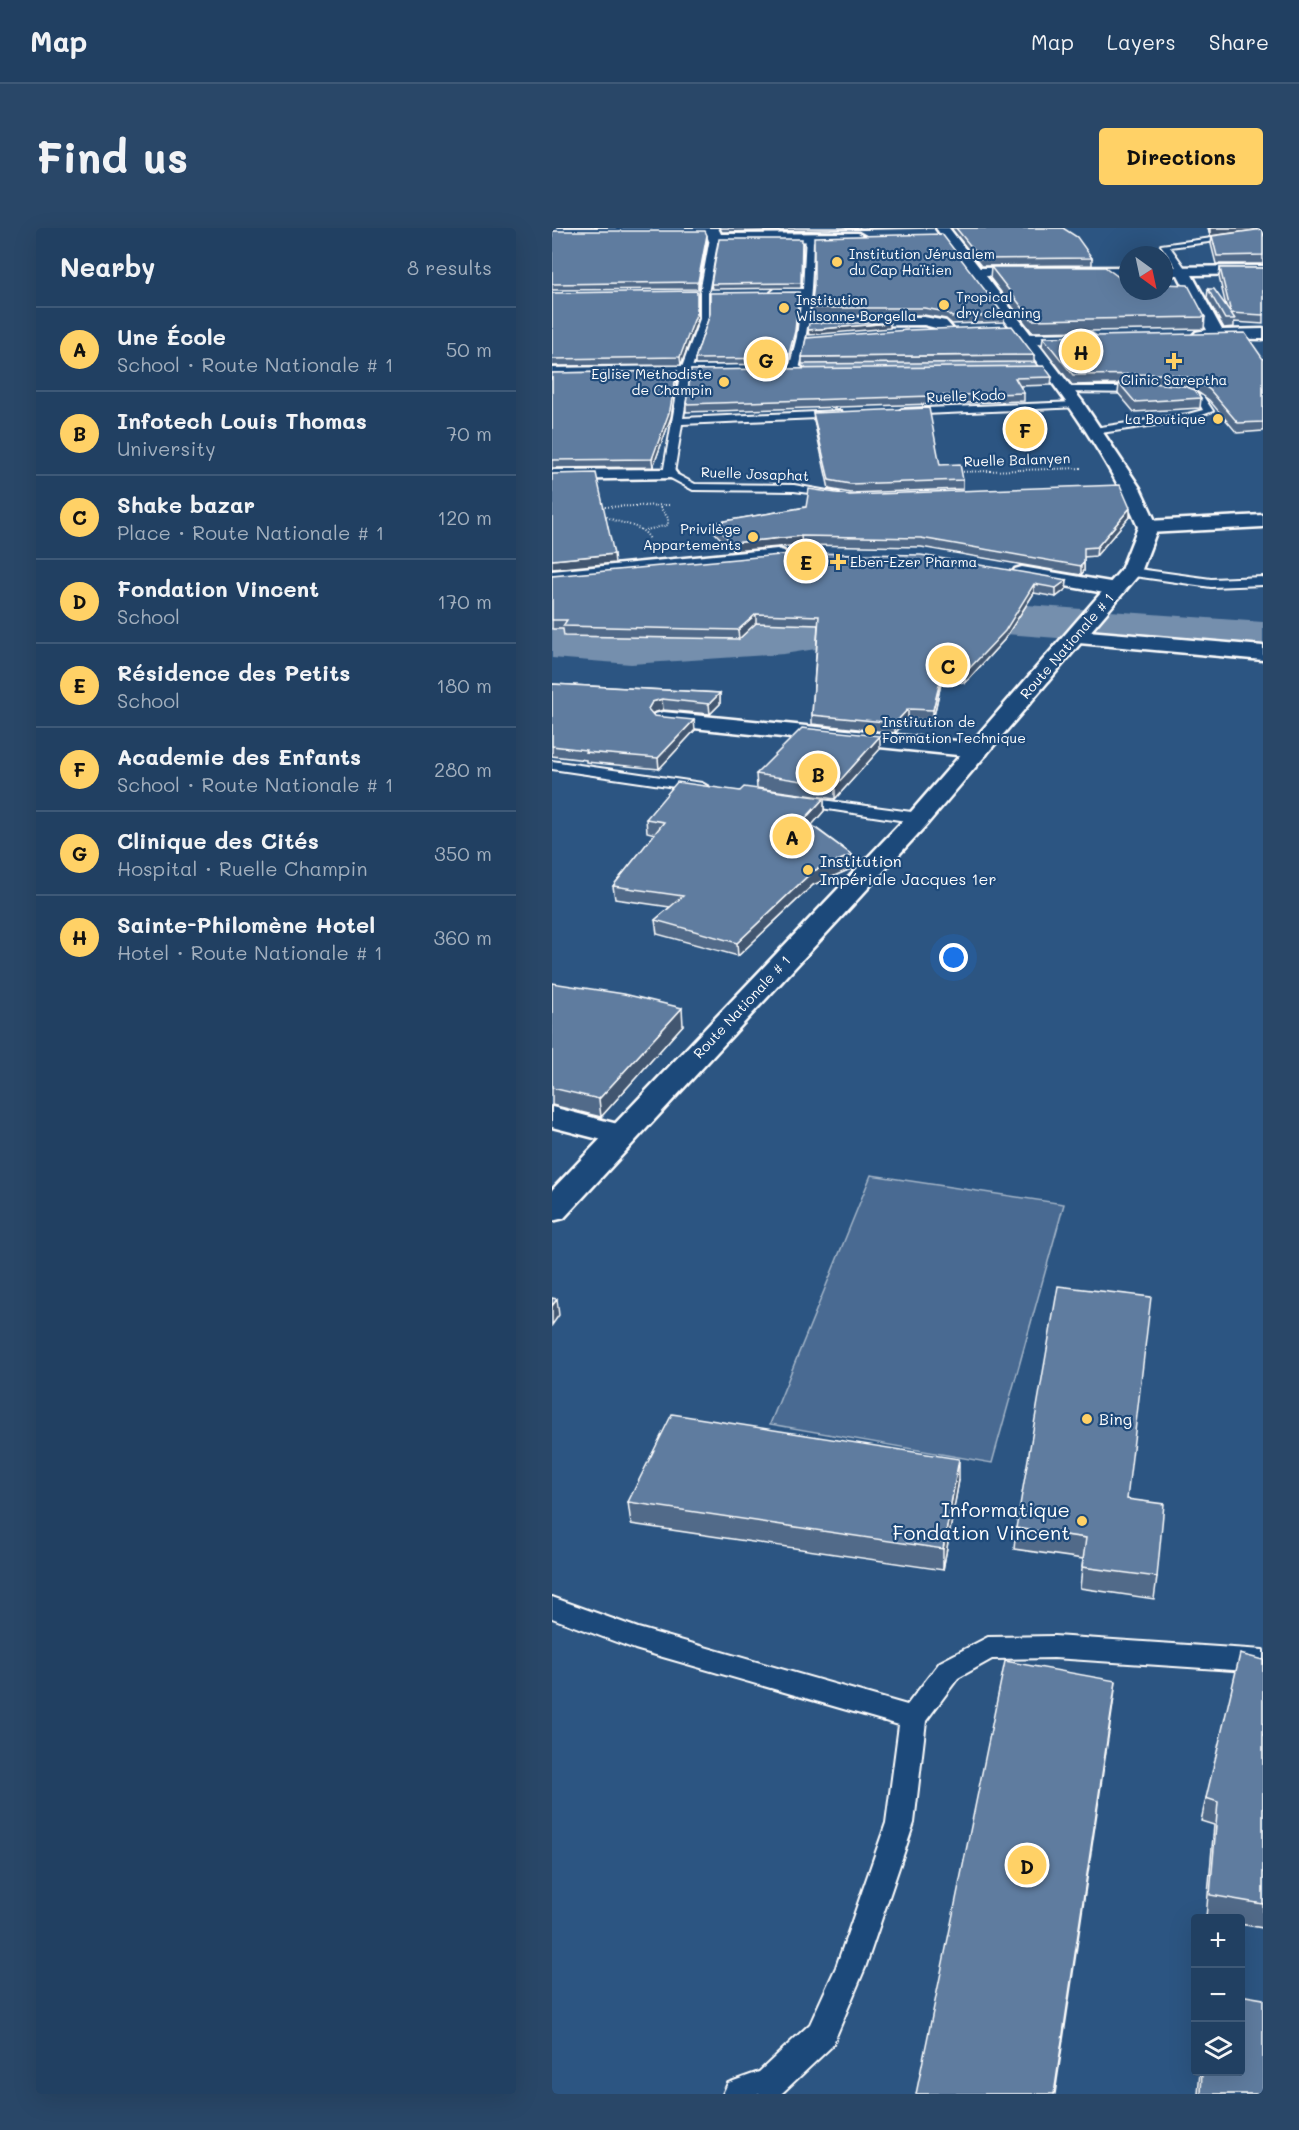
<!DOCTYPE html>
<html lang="en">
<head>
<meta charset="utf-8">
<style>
	body { margin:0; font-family:Mali,sans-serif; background:#294768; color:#f1f3f6 }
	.controls { position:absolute; right:18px; bottom:18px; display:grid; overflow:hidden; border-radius:6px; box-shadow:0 6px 24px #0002 }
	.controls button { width:54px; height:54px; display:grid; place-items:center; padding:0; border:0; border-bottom:2px solid #3e5977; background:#214062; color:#f1f3f6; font:30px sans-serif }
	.compass { position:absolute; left:567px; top:18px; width:54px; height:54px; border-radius:50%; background:#214062; box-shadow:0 6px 24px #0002; rotate:147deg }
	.you { position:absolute; left:402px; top:730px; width:21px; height:21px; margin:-15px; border:4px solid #fff; border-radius:50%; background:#1a73e8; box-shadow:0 0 0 9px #1a73e833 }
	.badge { display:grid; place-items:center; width:39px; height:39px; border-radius:50%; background:#ffd166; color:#111; font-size:20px; font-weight:700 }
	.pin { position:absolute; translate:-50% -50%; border:3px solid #fff; box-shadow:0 2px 6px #0006 }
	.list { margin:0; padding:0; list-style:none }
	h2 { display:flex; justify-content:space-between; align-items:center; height:78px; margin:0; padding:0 24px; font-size:26px }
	h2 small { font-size:20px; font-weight:400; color:#a2afbe }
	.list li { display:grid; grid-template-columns:39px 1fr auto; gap:18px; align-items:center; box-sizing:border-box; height:84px; padding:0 24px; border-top:2px solid #3e5977 }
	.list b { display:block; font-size:22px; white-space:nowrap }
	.list p { margin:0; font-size:20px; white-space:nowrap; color:#a2afbe }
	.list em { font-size:20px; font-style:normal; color:#a2afbe }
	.icon { flex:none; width:33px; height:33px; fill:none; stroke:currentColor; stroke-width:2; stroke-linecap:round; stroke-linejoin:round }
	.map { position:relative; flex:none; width:711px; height:1866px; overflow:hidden; border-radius:6px }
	header { display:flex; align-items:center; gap:36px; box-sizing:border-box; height:84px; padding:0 30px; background:#214062; border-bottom:2px solid #3e5977 }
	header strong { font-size:28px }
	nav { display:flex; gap:33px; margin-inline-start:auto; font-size:21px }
	.intro { display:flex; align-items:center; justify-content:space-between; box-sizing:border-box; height:144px; padding:0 36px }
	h1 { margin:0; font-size:42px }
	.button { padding:15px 27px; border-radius:6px; background:#ffd166; color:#111; font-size:21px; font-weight:700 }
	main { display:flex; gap:36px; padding:0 36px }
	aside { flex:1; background:#214062; border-radius:6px; box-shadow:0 6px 24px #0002 }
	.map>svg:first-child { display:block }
</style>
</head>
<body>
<header>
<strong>Map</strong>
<nav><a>Map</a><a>Layers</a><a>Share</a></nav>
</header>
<div class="intro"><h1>Find us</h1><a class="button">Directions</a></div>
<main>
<aside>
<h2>Nearby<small>8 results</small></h2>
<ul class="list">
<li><span class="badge">A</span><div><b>Une École</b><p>School · Route Nationale # 1</p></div><em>50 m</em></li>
<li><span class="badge">B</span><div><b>Infotech Louis Thomas</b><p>University</p></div><em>70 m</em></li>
<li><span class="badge">C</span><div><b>Shake bazar</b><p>Place · Route Nationale # 1</p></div><em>120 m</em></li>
<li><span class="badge">D</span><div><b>Fondation Vincent</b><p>School</p></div><em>170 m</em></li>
<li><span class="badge">E</span><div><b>Résidence des Petits</b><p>School</p></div><em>180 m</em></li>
<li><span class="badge">F</span><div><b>Academie des Enfants</b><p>School · Route Nationale # 1</p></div><em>280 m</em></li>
<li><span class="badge">G</span><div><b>Clinique des Cités</b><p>Hospital · Ruelle Champin</p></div><em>350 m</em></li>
<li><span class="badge">H</span><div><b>Sainte-Philomène Hotel</b><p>Hotel · Route Nationale # 1</p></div><em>360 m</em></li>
</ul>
</aside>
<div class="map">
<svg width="711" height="1866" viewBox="0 0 711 1866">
	<rect width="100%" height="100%" fill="#2c5582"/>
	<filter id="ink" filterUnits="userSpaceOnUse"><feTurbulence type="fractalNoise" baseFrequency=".0167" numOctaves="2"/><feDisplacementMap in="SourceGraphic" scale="12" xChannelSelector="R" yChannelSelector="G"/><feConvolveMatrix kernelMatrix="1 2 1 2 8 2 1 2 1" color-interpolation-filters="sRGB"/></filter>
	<g filter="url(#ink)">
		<path fill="#486b92" stroke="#a4b5c8" stroke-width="1.5" d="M 319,947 L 512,976 L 440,1235 L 218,1196 Z"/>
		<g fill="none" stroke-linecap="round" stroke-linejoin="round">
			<path fill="#748fad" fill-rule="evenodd" d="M 290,129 L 475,131 L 483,133 L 486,138 L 483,143 L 475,145 L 290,143 L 185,145 L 177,143 L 174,138 L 177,133 L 185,131 Z"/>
			<path fill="#748fad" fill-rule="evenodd" d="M 375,370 L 711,394 L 711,426 L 376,400 L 340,409 L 232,426 L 79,436 L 0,430 L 0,398 L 79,404 L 232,394 L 339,379 Z"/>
			<defs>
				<path id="lane" d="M 711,3 L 711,7 L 618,19 L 635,43 L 631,45 L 628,45 L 609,17 Z
					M 162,8 L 166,10 L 156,65 L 156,91 L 139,142 L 131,190 L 288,183 L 293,186 L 288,189 L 130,196 L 122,245 L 143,256 L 242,257 L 287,265 L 287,269 L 242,263 L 141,262 L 111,246 L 129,142 L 148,91 L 148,65 L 158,10 Z
					M 254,8 L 261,10 C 260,55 258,97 247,141 L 242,144 L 237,141 L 245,109 L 250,67 L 223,67 L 219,64 L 223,61 L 251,61 Z
					M 513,159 L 591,159 L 596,162 L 591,165 L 510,164 L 510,160 Z
					M 624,159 L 651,168 L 661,183 L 637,192 L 542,206 L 537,203 L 542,200 L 636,186 L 651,182 C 645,168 633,167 621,164 L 621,160 Z
					M 524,174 L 527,175 L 527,179 L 350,187 L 345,184 L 350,181 Z
					M 579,340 L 659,351 L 711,349 L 711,357 L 659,359 L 575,347 L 573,344 Z
					M 0,533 L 150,555 L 157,559 L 150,563 L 0,541 Z
					M 248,569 L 367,585 L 375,590 L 367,595 L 243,576 L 241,573 L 243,570 Z
					M 0,1369 L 86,1400 L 355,1477 L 388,1434 L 436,1409 L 502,1408 L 711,1422 L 711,1444 L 502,1430 L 440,1431 L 406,1450 L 374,1493 L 362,1595 L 313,1740 L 280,1818 L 229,1866 L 171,1866 L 176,1855 L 207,1844 L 258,1796 L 284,1739 L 334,1595 L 347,1497 L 83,1421 L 0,1390 Z"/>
				<path id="street" d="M 0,0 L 166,0 L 169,6 L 306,5 L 313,9 L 306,13 L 162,14 L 157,13 L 155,7 L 0,7 Z
					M 711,38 L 711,46 L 640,47 L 670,102 L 711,101 L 711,111 L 644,110 L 641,107 L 644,104 L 655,102 L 626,47 L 612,47 L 612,39 Z
					M 576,39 L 576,47 L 422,48 L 415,44 L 422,40 Z
					M 372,89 L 394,93 L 401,101 L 393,106 L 388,104 L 384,100 L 372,97 L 252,98 L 245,94 L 252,90 Z
					M 537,105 L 545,110 L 542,113 L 473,116 L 465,111 L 473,106 Z
					M 244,136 L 252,141 L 250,144 L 0,150 L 0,140 Z
					M 116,241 L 122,242 L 125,246 L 122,250 L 0,252 L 0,242 Z
					M 711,287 L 711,299 L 596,305 L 589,303 L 586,299 L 589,295 L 596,293 Z
					M 225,321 L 232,323 L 235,327 L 232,331 L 0,355 L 0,343 Z
					M 470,339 L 564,355 L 571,357 L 574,361 L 571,365 L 564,367 L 463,349 L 460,345 L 463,341 Z
					M 524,402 L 711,418 L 711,432 L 516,414 L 513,409 L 516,404 Z
					M 111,484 L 425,515 L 434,517 L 437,522 L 434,527 L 425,529 L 103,496 L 99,491 L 103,486 Z
					M 0,879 L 81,900 L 86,907 L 81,914 L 70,917 L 0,899 Z"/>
				<path id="primary" d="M 384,0 L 397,0 L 530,173 L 588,260 L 606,299 L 589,344 L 376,595 L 12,990 L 0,993 L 0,962 L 358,585 L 569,342 L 586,299 C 539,188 452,98 384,0 Z"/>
			</defs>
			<use href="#lane" stroke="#fff" stroke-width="4"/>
			<use href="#street" stroke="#fff" stroke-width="5"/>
			<use href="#primary" stroke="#fff" stroke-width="5"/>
			<path stroke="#fff" stroke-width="2" stroke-dasharray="1 2" stroke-linecap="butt" d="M 405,244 L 530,240
				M 50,279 L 117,277
				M 52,287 C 68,298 88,294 98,311
				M 94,302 L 116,297 L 116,290 L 107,278"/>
			<use href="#lane" fill="#1f4a7a" fill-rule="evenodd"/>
			<use href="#street" fill="#1f4a7a" fill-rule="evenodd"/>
			<use href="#primary" fill="#1f4a7a" fill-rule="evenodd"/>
		</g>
		<path fill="#516b89" stroke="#fff" stroke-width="1.5" d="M 168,0 L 381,0 L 170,4 Z
			M 399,0 L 511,0 L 540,30 L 540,37 L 429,38 Z
			M 656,0 L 711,0 L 711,36 L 664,36 L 659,16 L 660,8 L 679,5 L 658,8 Z
			M 0,3 L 155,14 L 146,61 L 0,62 Z
			M 251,15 L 249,60 L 160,61 L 159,56 Z
			M 439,39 L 568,50 L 653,89 L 652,101 L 480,104 L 438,50 Z
			M 668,40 L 711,40 L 711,96 L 682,94 L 682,99 L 672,100 L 655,70 L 656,61 L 674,78 L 667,49 Z
			M 262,57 L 452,87 L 452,94 L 400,96 L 394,91 L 372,87 L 259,88 L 259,80 Z
			M 0,65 L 146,70 L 146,91 L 129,137 L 0,138 Z
			M 247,69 L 243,109 L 236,136 L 143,137 L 143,131 L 158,86 Z
			M 491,109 L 711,131 L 711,203 L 685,205 L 657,172 L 643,162 L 649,170 L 648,180 L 582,184 L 566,165 L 567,156 L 520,157 L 490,118 Z
			M 482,127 L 482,134 L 250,136 L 250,129 Z
			M 139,142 L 500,149 L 499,157 L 468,158 L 472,165 L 472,173 L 134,184 L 134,176 Z
			M 125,143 L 125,151 L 119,189 L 101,239 L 0,240 L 0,145 Z
			M 261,185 L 388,237 L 411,252 L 411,261 L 298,265 L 277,261 L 262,193 Z
			M 298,267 L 578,288 L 544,328 L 532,329 L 532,343 L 529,347 L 369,319 L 250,317 L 181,323 L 162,304 L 161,295 L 254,279 Z
			M 0,348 L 515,352 L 514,361 L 504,369 L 482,365 L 452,412 L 413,455 L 390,451 L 381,492 L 356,491 L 343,505 L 260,496 L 260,487 L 266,397 L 204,395 L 187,411 L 12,408 L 11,401 L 0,401 Z
			M 0,456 L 168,465 L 168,476 L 158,486 L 111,482 L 101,485 L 100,486 L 102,488 L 143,502 L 107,541 L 34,534 L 34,532 L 0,528 Z
			M 328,521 L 283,571 L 205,560 L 204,546 Z
			M 188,563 L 272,570 L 272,583 L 260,597 L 300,627 L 301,640 L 261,657 L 186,728 L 105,706 L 103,692 L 118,679 L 63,671 L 61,658 L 103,606 L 95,604 L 94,591 Z
			M 0,755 L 131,797 L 49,889 L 0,877 Z
			M 407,1252 L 391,1342 L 79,1296 L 76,1274 Z
			M 575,1271 L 605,1349 L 602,1371 L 528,1360 L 531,1331 L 462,1321 L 464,1300 Z
			M 711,1432 L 711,1700 L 688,1696 L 688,1690 L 654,1690 L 662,1597 L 649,1593 L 654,1570 Z
			M 648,1844 L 688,1844 L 711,1866 L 646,1866 Z"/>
		<path fill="#42576f" stroke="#fff" stroke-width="1.5" d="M 658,0 L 711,0 L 711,1 L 658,8 Z
			M 155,7 L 155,14 L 146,61 L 146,54 Z
			M 145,63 L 146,91 L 129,137 L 128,129 Z
			M 247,64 L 243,109 L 236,136 L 236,130 Z
			M 338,95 L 338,100 L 257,107 L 256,102 Z
			M 125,143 L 125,151 L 119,189 L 101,239 L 100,231 Z
			M 578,280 L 578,288 L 544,328 L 545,319 Z
			M 249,308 L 250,317 L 181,323 L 180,315 Z
			M 62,326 L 63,335 L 0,341 L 0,332 Z
			M 532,334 L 532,343 L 529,347 L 529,338 Z
			M 515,352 L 514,361 L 504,369 L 504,360 Z
			M 482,356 L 482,365 L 452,412 L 413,455 L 413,445 Z
			M 204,386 L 204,395 L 187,411 L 186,402 Z
			M 391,441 L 390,451 L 381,492 L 381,482 Z
			M 168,465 L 168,476 L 158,486 L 157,476 Z
			M 110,471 L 111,482 L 101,485 L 97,491 L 96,481 L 100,474 Z
			M 356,481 L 356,491 L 343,505 L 343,495 Z
			M 142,492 L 143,502 L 107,541 L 106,530 Z
			M 328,508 L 328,521 L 283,571 L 283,558 Z
			M 272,570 L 272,583 L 253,605 L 252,592 Z
			M 300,627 L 301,640 L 261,657 L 186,728 L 185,715 L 261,643 Z
			M 130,780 L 131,797 L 49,889 L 47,871 Z
			M 5,1071 L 7,1087 L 0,1097 L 0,1078 Z
			M 407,1231 L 407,1252 L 391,1342 L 391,1321 Z
			M 564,1453 L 561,1477 L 503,1866 L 502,1866 Z"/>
		<path fill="#5e7c9f" stroke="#fff" stroke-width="1.5" d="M 404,0 L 511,0 L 525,9 L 540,30 L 429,31 Z
			M 711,1 L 711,27 L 665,28 L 660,8 Z
			M 0,3 L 153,3 L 155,7 L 146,54 L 0,56 Z
			M 390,6 L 452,87 L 400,89 L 394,84 L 372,80 L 259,80 L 262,57 L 262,9 Z
			M 167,11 L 250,11 L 249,55 L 159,56 Z
			M 439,39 L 553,39 L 568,50 L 576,52 L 576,63 L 612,63 L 612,56 L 636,57 L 653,89 L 480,92 Z
			M 668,40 L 711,40 L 711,87 L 679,85 L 683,91 L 673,91 L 656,61 L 662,61 L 679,85 Z
			M 145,63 L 145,84 L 128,129 L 0,131 L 0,65 Z
			M 247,64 L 243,103 L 236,130 L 143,131 L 158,86 L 158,65 Z
			M 257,95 L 338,95 L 256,102 Z
			M 460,98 L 482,127 L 250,129 L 254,110 L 356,102 Z
			M 693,105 L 711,131 L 711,194 L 686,195 L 658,162 L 640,150 L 617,146 L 521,147 L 491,109 Z
			M 492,138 L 500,149 L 463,150 L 472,165 L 134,176 L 139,142 Z
			M 125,143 L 118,182 L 100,231 L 0,232 L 0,145 Z
			M 567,155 L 599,155 L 632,158 L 643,162 L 649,170 L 583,174 Z
			M 377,180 L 388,237 L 408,236 L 411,252 L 298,256 L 277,252 L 261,185 Z
			M 44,245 L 62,326 L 0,332 L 0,246 Z
			M 568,257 L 578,280 L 545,319 L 532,320 L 532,334 L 529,338 L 369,310 L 249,308 L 180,315 L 161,295 L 254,279 L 257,261 L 298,267 Z
			M 250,325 L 369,327 L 515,352 L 504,360 L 482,356 L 453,403 L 413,445 L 391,441 L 381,482 L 356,481 L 343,495 L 260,487 L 267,388 L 204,386 L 186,402 L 11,398 L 15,392 L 0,392 L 0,348 Z
			M 0,456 L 168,465 L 157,476 L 110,471 L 100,474 L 96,481 L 102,488 L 142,492 L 106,530 L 33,524 L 34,522 L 0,518 Z
			M 250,500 L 328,508 L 283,558 L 204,546 Z
			M 125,554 L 188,563 L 192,559 L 272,570 L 252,592 L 300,627 L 261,643 L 185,715 L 103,692 L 131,668 L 61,658 L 112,594 L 94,591 Z
			M 0,755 L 72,766 L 130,780 L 47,871 L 0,860 Z
			M 506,1058 L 599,1069 L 575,1271 L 612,1276 L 605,1349 L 530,1339 L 534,1310 L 464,1300 Z
			M 0,1070 L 5,1071 L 0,1078 Z
			M 120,1186 L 407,1231 L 391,1321 L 76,1274 Z
			M 688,1426 L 711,1432 L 711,1676 L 658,1667 L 666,1574 L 654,1570 Z
			M 453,1433 L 564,1453 L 502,1866 L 364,1866 Z
			M 688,1767 L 711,1771 L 711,1866 L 649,1866 L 650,1844 L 688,1844 Z"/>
	</g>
	<g fill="#ffd166" stroke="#1f4a7a" stroke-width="2">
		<circle cx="285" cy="34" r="6"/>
		<circle cx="392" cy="77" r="6"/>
		<circle cx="232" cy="80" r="6"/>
		<path d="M619 124h6v6h6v6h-6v6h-6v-6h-6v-6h6z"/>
		<circle cx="172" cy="154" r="6"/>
		<circle cx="666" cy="191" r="6"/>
		<circle cx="201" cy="309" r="6"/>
		<path d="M283 325h6v6h6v6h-6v6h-6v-6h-6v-6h6z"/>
		<circle cx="318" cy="502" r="6"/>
		<circle cx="256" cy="642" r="6"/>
		<circle cx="535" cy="1191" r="6"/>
		<circle cx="530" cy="1293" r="6"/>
	</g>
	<g text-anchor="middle" stroke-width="4.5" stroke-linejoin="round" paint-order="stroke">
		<g font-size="14" fill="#fff" stroke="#1f4a7a" text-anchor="start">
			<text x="297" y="31">Institution Jérusalem<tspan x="297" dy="16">du Cap Haïtien</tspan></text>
			<text x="404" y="74">Tropical<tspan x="404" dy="16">dry cleaning</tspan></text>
			<text x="244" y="77">Institution<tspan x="244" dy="16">Wilsonne Borgella</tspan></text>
			<text x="160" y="151" text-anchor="end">Eglise Methodiste<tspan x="160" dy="16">de Champin</tspan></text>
			<text x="622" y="157" text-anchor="middle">Clinic Sareptha</text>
			<text x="654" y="196" text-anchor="end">La Boutique</text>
			<text x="189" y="306" text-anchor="end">Privilège<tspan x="189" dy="16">Appartements</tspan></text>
			<text x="298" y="339">Eben-Ezer Pharma</text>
			<text x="330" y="499">Institution de<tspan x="330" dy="16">Formation Technique</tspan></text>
		</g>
		<g font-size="14" fill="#fff" stroke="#1f4a7a">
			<text transform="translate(414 168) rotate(-2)" y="5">Ruelle Kodo</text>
			<text transform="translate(465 232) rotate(-2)" y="5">Ruelle Balanyen</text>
			<text transform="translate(203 246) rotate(2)" y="5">Ruelle Josaphat</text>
			<text transform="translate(515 418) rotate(-49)" y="5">Route Nationale # 1</text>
			<text transform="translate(190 779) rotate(-47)" y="5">Route Nationale # 1</text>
		</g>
		<g font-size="16" fill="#fff" stroke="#1f4a7a" text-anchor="start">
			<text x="268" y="639">Institution<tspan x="268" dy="18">Impériale Jacques 1er</tspan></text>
			<text x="547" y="1197">Bing</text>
		</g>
		<g font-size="20" fill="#fff" stroke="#1f4a7a" text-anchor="end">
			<text x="518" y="1289">Informatique<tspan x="518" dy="23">Fondation Vincent</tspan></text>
		</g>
	</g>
</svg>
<div class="controls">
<button>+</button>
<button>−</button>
<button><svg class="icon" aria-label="layers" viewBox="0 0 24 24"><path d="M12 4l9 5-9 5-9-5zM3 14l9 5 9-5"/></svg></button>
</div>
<svg class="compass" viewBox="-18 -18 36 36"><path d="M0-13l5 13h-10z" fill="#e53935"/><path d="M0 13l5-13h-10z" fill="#a2afbe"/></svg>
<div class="you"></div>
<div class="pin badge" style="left:240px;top:608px">A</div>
<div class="pin badge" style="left:266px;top:545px">B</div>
<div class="pin badge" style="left:396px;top:437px">C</div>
<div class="pin badge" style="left:475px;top:1637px">D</div>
<div class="pin badge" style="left:254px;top:333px">E</div>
<div class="pin badge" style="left:473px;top:201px">F</div>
<div class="pin badge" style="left:214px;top:131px">G</div>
<div class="pin badge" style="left:529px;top:123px">H</div>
</div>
</main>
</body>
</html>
